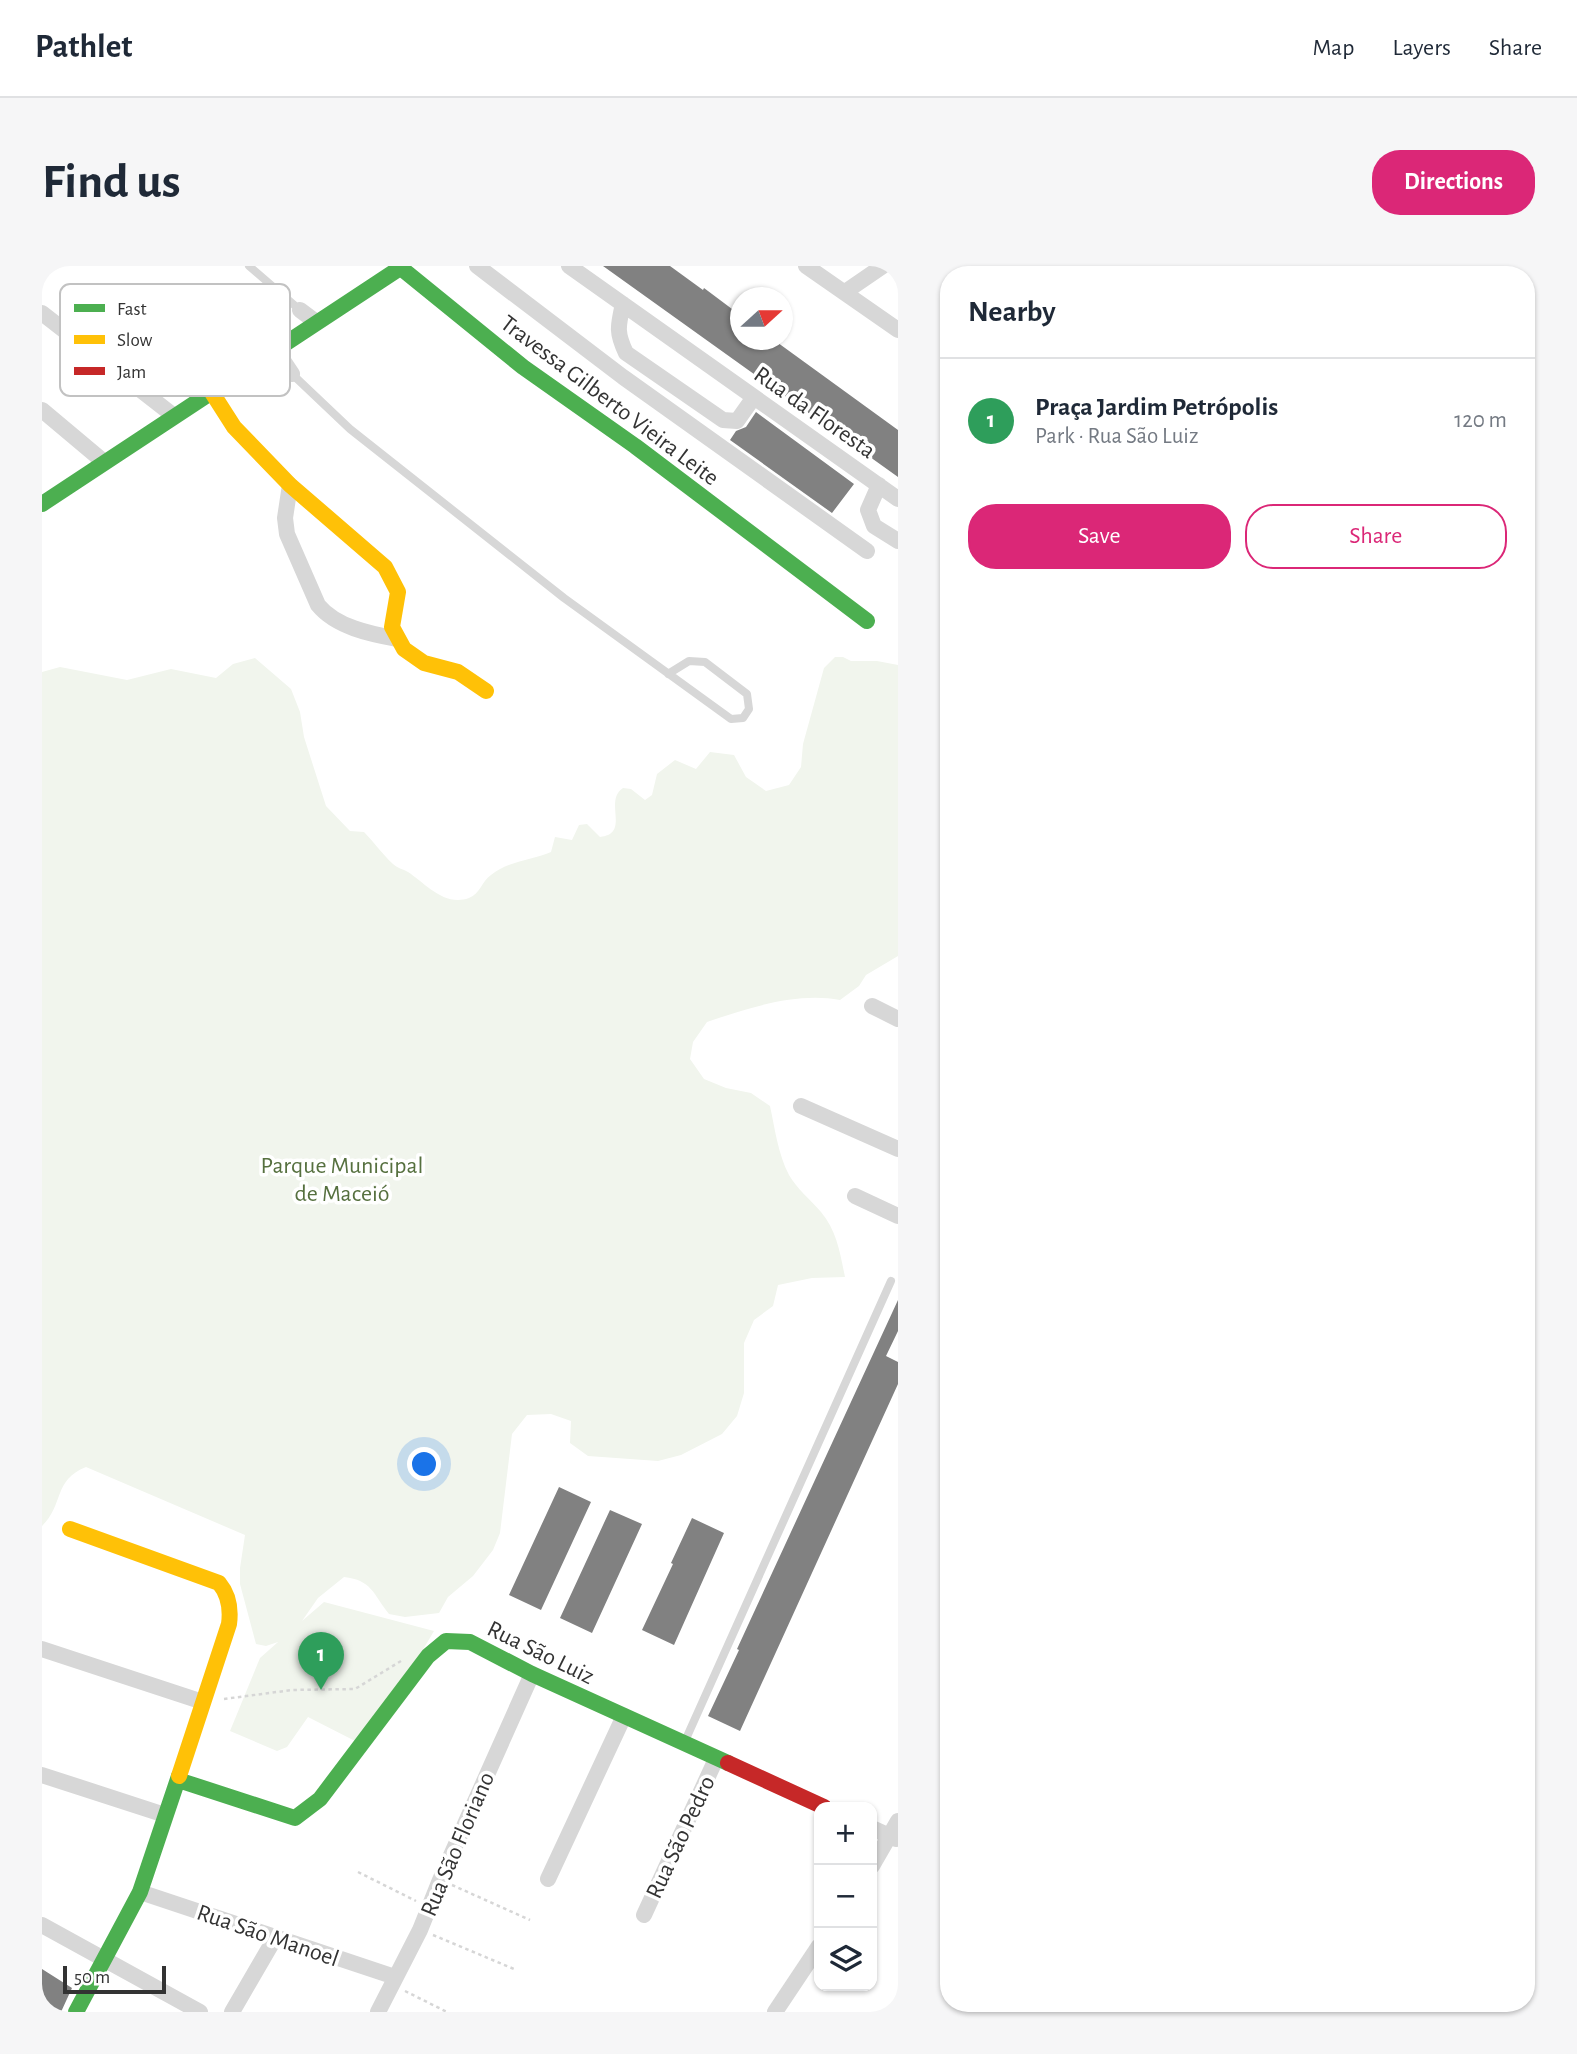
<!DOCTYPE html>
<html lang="en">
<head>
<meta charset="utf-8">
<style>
	body { margin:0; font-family:"Alegreya Sans",sans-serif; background:#f6f6f7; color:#1f2937 }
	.controls { position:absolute; right:21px; bottom:21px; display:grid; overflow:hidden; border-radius:14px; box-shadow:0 2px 5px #0004 }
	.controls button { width:63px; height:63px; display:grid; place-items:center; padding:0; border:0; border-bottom:2px solid #e0e1e3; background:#fff; color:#1f2937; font:35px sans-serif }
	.compass { position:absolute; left:688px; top:21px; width:63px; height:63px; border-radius:50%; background:#fff; box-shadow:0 2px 5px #0004; rotate:69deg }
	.scale { position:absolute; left:21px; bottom:18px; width:103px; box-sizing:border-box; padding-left:7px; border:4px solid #333; border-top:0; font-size:19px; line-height:24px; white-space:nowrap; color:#333; -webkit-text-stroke:5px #fff; paint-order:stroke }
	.you { position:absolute; left:383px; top:1199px; width:24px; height:24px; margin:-18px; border:5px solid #fff; border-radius:50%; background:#1a73e8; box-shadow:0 0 0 10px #1a73e833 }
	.badge { display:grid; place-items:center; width:46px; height:46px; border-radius:50%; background:#db2777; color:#fff; font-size:23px; font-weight:700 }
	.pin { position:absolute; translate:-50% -58px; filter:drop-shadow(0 2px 4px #0008) }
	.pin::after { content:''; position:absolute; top:37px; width:24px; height:21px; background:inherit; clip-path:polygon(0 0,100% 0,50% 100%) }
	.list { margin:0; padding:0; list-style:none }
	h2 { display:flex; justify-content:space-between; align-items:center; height:91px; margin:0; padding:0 28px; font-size:30px }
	h2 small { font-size:23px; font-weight:400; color:#747a83 }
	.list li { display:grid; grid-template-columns:46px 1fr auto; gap:21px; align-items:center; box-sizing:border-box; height:126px; padding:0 28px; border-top:2px solid #e0e1e3 }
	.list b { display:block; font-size:26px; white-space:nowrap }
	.list p { margin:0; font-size:23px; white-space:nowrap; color:#747a83 }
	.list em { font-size:23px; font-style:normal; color:#747a83 }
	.actions { display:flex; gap:14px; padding:21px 28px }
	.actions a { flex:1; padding:16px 0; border:2px solid #db2777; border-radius:28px; text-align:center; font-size:24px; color:#db2777 }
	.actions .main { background:#db2777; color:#fff }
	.icon { flex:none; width:38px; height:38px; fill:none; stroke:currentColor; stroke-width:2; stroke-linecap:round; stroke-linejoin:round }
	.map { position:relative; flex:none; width:856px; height:1746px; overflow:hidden; border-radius:28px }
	header { display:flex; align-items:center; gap:42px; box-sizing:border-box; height:98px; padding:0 35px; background:#fff; border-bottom:2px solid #e0e1e3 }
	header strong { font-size:33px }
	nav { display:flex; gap:38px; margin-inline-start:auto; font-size:24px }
	.intro { display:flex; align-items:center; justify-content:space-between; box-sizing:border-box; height:168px; padding:0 42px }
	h1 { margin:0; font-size:49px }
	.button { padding:18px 32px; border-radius:28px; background:#db2777; color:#fff; font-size:24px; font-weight:700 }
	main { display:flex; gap:42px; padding:0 42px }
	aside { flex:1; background:#fff; border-radius:28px; box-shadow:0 2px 5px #0004 }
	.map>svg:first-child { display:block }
</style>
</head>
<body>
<header>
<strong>Pathlet</strong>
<nav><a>Map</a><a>Layers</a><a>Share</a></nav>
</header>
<div class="intro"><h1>Find us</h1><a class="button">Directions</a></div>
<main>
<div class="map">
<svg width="856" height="1746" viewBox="0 0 856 1746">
	<rect width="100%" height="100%" fill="#fff"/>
	<path fill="#f1f5ed" d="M 793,391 L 801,391 L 809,395 L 835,395 L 856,399 L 856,690 L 824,709 L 817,720 L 798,734 C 754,726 706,742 665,756 L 651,776 L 648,793 L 662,813 L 684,822 L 709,827 L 728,840 C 733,863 736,888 747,909 C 755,923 768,933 779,946 C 795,965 798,987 803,1011 L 770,1012 L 736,1019 L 731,1040 L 712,1054 L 702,1077 L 702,1127 L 695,1150 L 680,1168 L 639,1189 L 616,1195 L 546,1190 L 528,1177 L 529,1155 L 509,1148 L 485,1149 L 470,1168 L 458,1267 L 451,1284 L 431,1310 L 406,1331 L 397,1347 L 363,1351 L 347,1348 C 331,1328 330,1314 302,1311 L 276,1332 L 260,1355 L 282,1336 L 392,1365 L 373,1397 L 315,1476 L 266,1451 L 245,1481 L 235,1485 L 188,1465 L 218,1392 L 236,1376 L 224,1380 L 214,1378 L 198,1318 L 198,1302 L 203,1269 L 44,1201 C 11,1214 22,1239 0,1260 L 0,406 L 18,401 L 85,414 L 129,403 L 174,412 L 191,398 L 213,392 L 249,423 L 258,446 L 262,471 L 284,540 L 308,565 L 322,566 C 332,576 341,589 351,598 C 355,602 361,603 366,606 C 383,617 402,641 427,632 C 438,628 440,615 449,609 C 466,595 490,594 509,586 L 513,571 L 530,574 L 537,559 L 545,558 L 558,571 C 589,568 561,535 581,522 L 589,523 L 603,534 L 610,529 L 615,508 L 633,494 L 654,503 L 668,486 L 692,489 L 704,511 L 724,525 L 747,519 L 759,501 L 761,478 L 782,402 Z"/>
	<path fill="#818181" d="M 561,0 L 628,0 L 661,24 L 662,22 L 698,49 L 698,74 L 732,74 L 856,164 L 856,211 Z
		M 714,146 L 812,218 L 790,247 L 688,174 L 694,165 L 704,161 Z
		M 856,1034 L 856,1065 L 844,1090 L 856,1096 L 856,1118 L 698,1465 L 666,1450 L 697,1384 L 695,1383 Z
		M 517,1221 L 549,1236 L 499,1344 L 467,1329 Z
		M 568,1244 L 600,1258 L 550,1367 L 518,1352 Z
		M 650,1252 L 682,1267 L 632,1379 L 600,1364 L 631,1298 L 629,1297 Z
		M 0,1703 L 30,1722 L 19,1746 L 0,1746 Z"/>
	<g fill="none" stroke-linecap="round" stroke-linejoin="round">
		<path stroke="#d6d6d6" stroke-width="2.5" stroke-dasharray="3.5 3.5" stroke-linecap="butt" d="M 182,1433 L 250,1424 L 313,1423 L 359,1395
			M 316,1606 L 374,1635
			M 410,1619 L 488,1654
			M 391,1669 L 472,1703
			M 363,1725 L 405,1746"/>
		<path stroke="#d7d7d7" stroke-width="8" d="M 207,0 L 258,44
			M 250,108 L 308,163 L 522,332 L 689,453 L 701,452 L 707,443 L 705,428 L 663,396 L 647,395 L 626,408
			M 643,1475 L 849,1015"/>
		<path stroke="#d7d7d7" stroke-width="16" d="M 435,0 L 581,111 L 825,285
			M 527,0 L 856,233
			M 764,0 L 856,64
			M 803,26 L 841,0
			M 581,38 C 576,60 574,66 584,87 L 681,154 L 695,155 L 712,131
			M 258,44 L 274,56
			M 0,47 L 132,150
			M 234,84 L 250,108
			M 0,144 L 62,196
			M 248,219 L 243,252 L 245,268 L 276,339 C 294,361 328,368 356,373
			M 837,219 L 826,244 L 832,260 L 856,275
			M 830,740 L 856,753
			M 759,840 L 856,883
			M 813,930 L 856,950
			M 0,1383 L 161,1436
			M 0,1509 L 123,1549
			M 830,1562 L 854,1573
			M 830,1600 L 856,1555
			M 506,1613 L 582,1450
			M 98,1626 L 353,1711
			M 602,1649 L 674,1493
			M 0,1659 L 158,1746
			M 190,1746 L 233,1672
			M 336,1746 L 378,1664 L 398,1614 L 490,1408
			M 733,1746 L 777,1680"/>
		<path stroke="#4caf50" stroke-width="16" d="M 359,2 L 481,101 L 593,180 L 825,355
			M 0,238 L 361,0
			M 136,1514 L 253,1552 L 278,1533 L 386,1390 L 404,1375 L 428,1376 L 490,1408 L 686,1497
			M 34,1746 L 98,1626 L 137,1510"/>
		<path stroke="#ffc107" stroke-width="16" d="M 169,125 L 192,161 L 248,219 L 343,301 L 356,326 L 350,361 L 362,383 L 382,397 L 416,406 L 444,425
			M 28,1263 L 177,1317 C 187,1329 189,1343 187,1358 L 137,1510"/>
		<path stroke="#c62828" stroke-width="16" d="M 686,1497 L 782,1541"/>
	</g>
	<g text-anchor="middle" stroke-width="7" stroke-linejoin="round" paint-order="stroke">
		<g font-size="24" fill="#333" stroke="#fff">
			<text transform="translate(568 134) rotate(37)" y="8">Travessa Gilberto Vieira Leite</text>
			<text transform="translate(773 146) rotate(35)" y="8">Rua da Floresta</text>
			<text transform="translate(499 1386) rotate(26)" y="8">Rua São Luiz</text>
			<text transform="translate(638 1571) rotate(-65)" y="8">Rua São Pedro</text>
			<text transform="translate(415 1578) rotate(-67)" y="8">Rua São Floriano</text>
			<text transform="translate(226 1669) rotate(19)" y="8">Rua São Manoel</text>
		</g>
		<g font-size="24" fill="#56703f" stroke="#fff">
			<text x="300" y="907">Parque Municipal<tspan x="300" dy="28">de Maceió</tspan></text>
		</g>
	</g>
	<rect x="18" y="18" width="230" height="112" rx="10" fill="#fff" stroke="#c2c2c2" stroke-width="2"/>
	<rect x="32" y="38" width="31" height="8" fill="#4caf50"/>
	<rect x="32" y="69" width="31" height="9" fill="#ffc107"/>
	<rect x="32" y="101" width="31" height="8" fill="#c62828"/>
	<g font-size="19" fill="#333">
		<text x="75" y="49">Fast</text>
		<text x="75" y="80">Slow</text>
		<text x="75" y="112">Jam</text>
	</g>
</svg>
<div class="controls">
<button>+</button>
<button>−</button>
<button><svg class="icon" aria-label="layers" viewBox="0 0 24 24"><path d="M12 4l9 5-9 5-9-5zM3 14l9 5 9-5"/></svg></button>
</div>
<svg class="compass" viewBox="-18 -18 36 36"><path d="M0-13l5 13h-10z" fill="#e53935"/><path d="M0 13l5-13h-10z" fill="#747a83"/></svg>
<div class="scale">50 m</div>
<div class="you"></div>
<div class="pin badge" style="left:279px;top:1424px;background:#2e9e5b">1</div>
</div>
<aside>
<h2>Nearby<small></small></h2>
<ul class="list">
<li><span class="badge" style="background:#2e9e5b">1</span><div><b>Praça Jardim Petrópolis</b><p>Park · Rua São Luiz</p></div><em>120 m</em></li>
</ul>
<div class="actions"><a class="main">Save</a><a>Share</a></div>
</aside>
</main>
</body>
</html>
